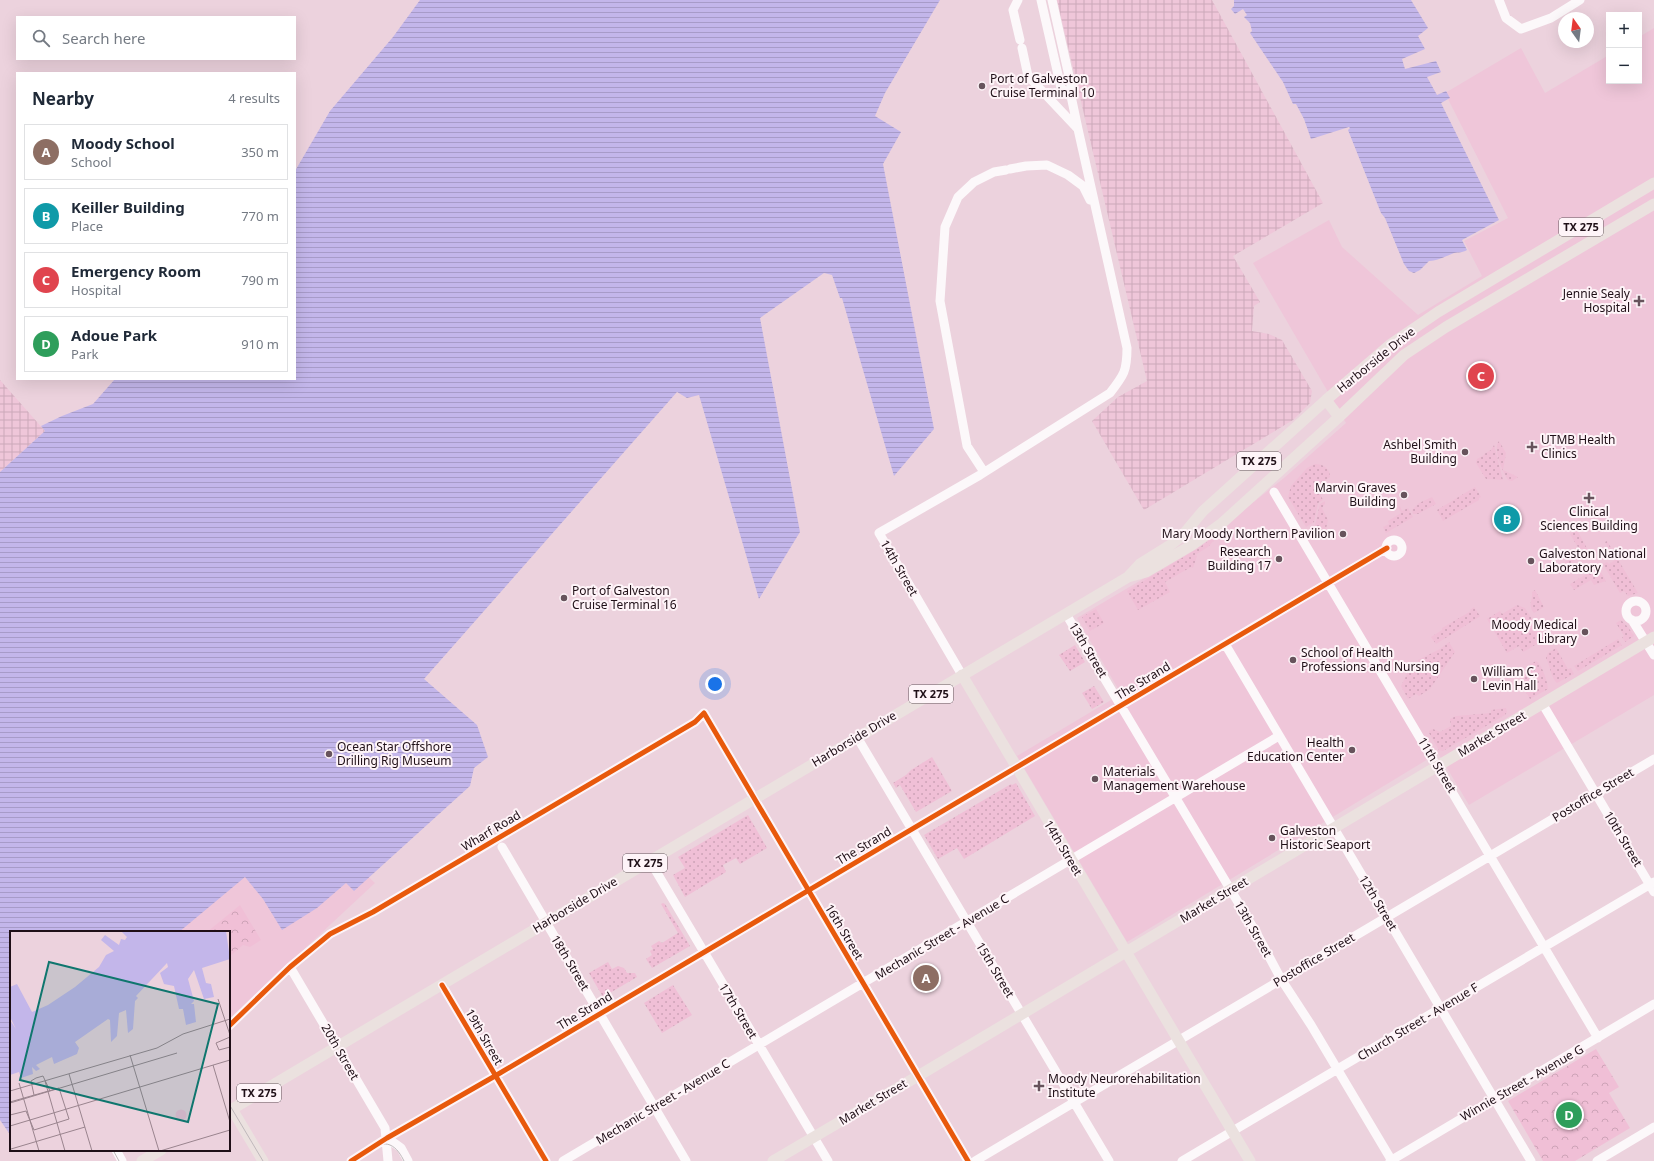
<!DOCTYPE html>
<html lang="en">
<head>
<meta charset="utf-8">
<style>
	body { margin:0; font-family:"Noto Sans",sans-serif; background:#f6f6f7; color:#1f2937 }
	.controls { position:absolute; right:12px; top:12px; display:grid; overflow:hidden; border-radius:0px; box-shadow:0 4px 16px #0002 }
	.controls button { width:36px; height:36px; display:grid; place-items:center; padding:0; border:0; border-bottom:1px solid #e0e1e3; background:#fff; color:#1f2937; font:20px sans-serif }
	.compass { position:absolute; left:1558px; top:12px; width:36px; height:36px; border-radius:50%; background:#fff; box-shadow:0 4px 16px #0002; rotate:346deg }
	.you { position:absolute; left:715px; top:684px; width:14px; height:14px; margin:-10px; border:3px solid #fff; border-radius:50%; background:#1a73e8; box-shadow:0 0 0 6px #1a73e833 }
	.badge { display:grid; place-items:center; width:26px; height:26px; border-radius:50%; background:#ea580c; color:#fff; font-size:13px; font-weight:700 }
	.pin { position:absolute; translate:-50% -50%; border:2px solid #fff; box-shadow:0 1px 4px #0006 }
	.list { margin:0; padding:0; list-style:none }
	h2 { display:flex; justify-content:space-between; align-items:center; height:52px; margin:0; padding:0 16px; font-size:17px }
	h2 small { font-size:13px; font-weight:400; color:#747a83 }
	.list li { display:grid; grid-template-columns:26px 1fr auto; gap:12px; align-items:center; box-sizing:border-box; height:56px; margin:0 8px 8px; padding:0 8px; border:1px solid #e0e1e3; border-radius:0px }
	.list b { display:block; font-size:15px; white-space:nowrap }
	.list p { margin:0; font-size:13px; white-space:nowrap; color:#747a83 }
	.list em { font-size:13px; font-style:normal; color:#747a83 }
	.icon { flex:none; width:22px; height:22px; fill:none; stroke:currentColor; stroke-width:2; stroke-linecap:round; stroke-linejoin:round }
	.map { position:relative; flex:none; width:1654px; height:1161px; overflow:hidden }
	.search { position:absolute; background:#fff; box-shadow:0 4px 16px #0002; left:16px; top:16px; width:280px; height:44px; display:flex; align-items:center; gap:10px; box-sizing:border-box; padding:0 14px; border-radius:0px; color:#747a83; font-size:15px }
	.panel { position:absolute; background:#fff; box-shadow:0 4px 16px #0002; left:16px; top:72px; width:280px; height:308px; border-radius:0px }
	.map>svg:first-child { display:block }
</style>
</head>
<body>
<div class="map">
<svg width="1654" height="1161" viewBox="0 0 1654 1161">
	<defs>
		<pattern id="industrial-grid" width="8" height="8" patternUnits="userSpaceOnUse"><rect width="8" height="8" fill="#efc6d9"/><path d="M0 4h8M4 0v8" fill="none" stroke="#cca9ba"/></pattern>
		<pattern id="grass-dots" width="8" height="8" patternUnits="userSpaceOnUse"><rect width="8" height="8" fill="#f0bfd6"/><path d="M2 2h.1M6 6h.1" fill="none" stroke="#cda3b7" stroke-width="1.8" stroke-linecap="round"/></pattern>
		<pattern id="forest-crowns" width="20" height="18" patternUnits="userSpaceOnUse"><rect width="20" height="18" fill="#f0bfd6"/><path d="M2 6a3 3 0 1 1 6 0M12 15a3 3 0 1 1 6 0" fill="none" stroke="#cda3b7"/></pattern>
		<pattern id="water-rules" width="6" height="5" patternUnits="userSpaceOnUse"><rect width="6" height="5" fill="#c3b6ea"/><path d="M0 2.5h6" fill="none" stroke="#a79bc8"/></pattern>
	</defs>
	<rect width="100%" height="100%" fill="#ecd2dd"/>
	<path fill="#efc6d9" d="M 1654,28 L 1654,695 L 1469,805 L 1438,753 L 1127,942 L 1017,756 L 1121,694 L 1077,618 L 1197,547 L 1284,478 L 1346,423 L 1253,263 L 1329,220 L 1342,247 L 1418,315 L 1482,276 L 1464,241 L 1508,218 L 1445,93 L 1521,48 L 1545,93 L 1609,55 L 1609,81 L 1639,81 L 1639,37 Z
		M 308,821 L 375,883 L 229,1019 L 229,932 L 137,932 Z"/>
	<path fill="url(#industrial-grid)" d="M 1057,0 L 1212,0 L 1323,203 L 1233,256 L 1260,302 L 1254,306 L 1252,331 L 1269,334 L 1282,340 L 1312,391 L 1310,403 L 1293,420 L 1144,510 L 1092,421 L 1118,397 L 1147,381 Z
		M 0,380 L 45,431 L 0,472 Z"/>
	<path fill="url(#grass-dots)" d="M 1499,441 L 1506,453 L 1503,470 L 1518,477 L 1512,481 L 1508,480 C 1503,472 1492,449 1499,441 Z
		M 1494,445 L 1503,480 L 1486,479 L 1476,463 L 1477,459 L 1484,455 L 1484,454 L 1491,450 Z
		M 1315,464 C 1323,464 1330,468 1330,477 L 1318,486 L 1318,490 L 1323,500 L 1318,503 L 1314,522 L 1306,527 L 1288,497 L 1291,486 L 1307,468 Z
		M 1475,487 L 1481,497 L 1479,498 L 1479,500 L 1443,521 L 1437,510 Z
		M 1432,497 L 1436,504 L 1418,514 L 1413,514 L 1412,510 L 1419,503 Z
		M 1325,501 L 1325,504 L 1322,508 L 1328,520 L 1326,529 L 1327,533 L 1314,530 L 1320,504 Z
		M 1400,506 L 1402,511 L 1408,508 L 1413,517 L 1386,533 L 1383,527 L 1389,524 L 1388,521 L 1401,513 L 1398,507 Z
		M 1577,530 L 1589,552 L 1565,566 L 1565,562 L 1575,557 L 1574,555 L 1578,553 L 1576,551 L 1579,549 L 1570,534 Z
		M 1216,536 L 1217,537 L 1208,547 L 1195,555 L 1197,556 L 1193,568 L 1191,567 L 1165,582 L 1170,592 L 1138,610 L 1127,591 L 1197,549 Z
		M 1607,541 L 1638,593 L 1628,596 L 1624,591 L 1620,593 L 1603,564 L 1607,562 L 1609,564 L 1615,560 L 1605,542 Z
		M 1598,567 L 1606,581 L 1594,585 L 1591,580 L 1574,590 L 1570,584 Z
		M 1535,590 L 1544,607 L 1534,613 C 1527,604 1533,602 1532,592 Z
		M 1517,605 L 1525,608 L 1545,639 L 1523,652 L 1519,646 L 1507,653 L 1487,619 L 1500,611 L 1502,614 Z
		M 1474,607 L 1480,616 L 1479,617 L 1436,644 L 1431,637 L 1442,630 L 1442,628 L 1471,611 L 1470,610 Z
		M 1096,609 L 1104,623 L 1090,631 L 1082,617 Z
		M 1621,620 L 1628,627 L 1634,636 L 1625,642 L 1622,637 L 1624,636 L 1616,623 Z
		M 1618,639 L 1622,645 L 1578,671 L 1574,666 Z
		M 1449,642 L 1455,652 L 1430,689 L 1419,696 L 1416,694 L 1408,699 L 1401,686 L 1408,672 L 1407,667 L 1412,664 L 1413,666 L 1419,663 L 1418,660 L 1440,649 Z
		M 1075,645 L 1085,662 L 1070,671 L 1059,655 Z
		M 1556,648 L 1568,669 L 1571,668 L 1574,674 L 1557,683 C 1551,678 1551,668 1546,658 L 1548,653 Z
		M 1536,661 C 1542,664 1548,683 1548,689 L 1530,699 L 1522,685 L 1526,667 Z
		M 1094,686 L 1104,702 L 1092,709 L 1082,693 Z
		M 1506,708 L 1507,712 L 1505,715 L 1443,751 L 1439,750 L 1429,733 L 1429,731 L 1433,729 L 1440,732 L 1451,726 L 1450,719 L 1456,716 L 1491,713 L 1491,710 Z
		M 932,757 L 952,791 L 916,812 L 900,785 L 896,788 L 893,783 L 906,775 L 911,770 Z
		M 1016,783 L 1035,816 L 964,859 L 957,848 L 938,859 L 924,835 L 1011,784 L 1012,785 Z
		M 748,815 L 767,848 L 740,864 L 736,858 L 723,865 L 726,872 L 685,897 L 673,875 L 685,868 L 678,857 Z
		M 663,903 L 665,904 L 690,946 L 652,968 L 646,959 L 652,955 L 650,951 L 653,949 L 651,946 L 659,941 L 662,943 L 678,933 L 661,904 Z
		M 608,962 L 612,969 L 618,966 L 624,968 L 627,973 L 635,973 L 637,977 L 603,997 L 589,973 Z
		M 673,985 L 692,1015 L 662,1033 L 644,1003 Z"/>
	<path fill="url(#forest-crowns)" d="M 240,905 L 261,940 L 250,947 L 243,945 L 229,957 L 229,932 L 207,932 Z
		M 1596,1049 L 1619,1087 L 1609,1093 L 1630,1128 L 1575,1161 L 1543,1161 L 1508,1101 Z"/>
	<path fill="url(#water-rules)" d="M 420,0 L 940,0 L 885,93 L 875,116 L 901,132 L 883,164 L 934,429 L 894,476 L 842,298 L 840,298 L 832,275 L 824,273 L 760,318 L 800,532 L 759,599 L 699,395 L 687,398 L 677,392 L 424,679 L 477,725 L 488,757 L 474,768 L 470,786 L 354,891 L 346,883 L 317,908 L 282,930 L 263,899 L 245,877 L 179,932 L 11,932 L 11,1136 L 0,1120 L 0,472 L 45,431 L 41,426 L 62,416 L 93,404 L 115,379 L 295,379 L 295,171 L 330,111 L 393,37 Z
		M 1234,0 L 1411,0 L 1428,28 L 1418,36 L 1425,49 L 1402,59 L 1405,69 L 1436,61 L 1441,72 L 1427,77 L 1437,95 L 1446,91 L 1450,98 L 1441,103 L 1499,220 L 1462,240 L 1467,250 C 1462,253 1459,252 1454,253 C 1446,256 1438,261 1429,261 L 1420,270 L 1414,273 L 1409,271 L 1404,264 L 1385,218 L 1381,213 L 1348,130 L 1350,128 L 1349,127 L 1311,139 L 1304,119 L 1296,104 L 1293,104 L 1283,82 L 1250,33 L 1252,31 L 1250,23 L 1244,17 L 1247,15 L 1243,9 L 1235,14 L 1231,9 L 1234,6 Z"/>
	<g fill="none" stroke-linecap="round" stroke-linejoin="round">
		<path stroke="#fcf8fa" stroke-width="9" d="M 1018,0 L 1013,10 L 1020,40
			M 1041,0 L 1061,88 L 1071,96
			M 1499,0 L 1506,18 L 1521,29 L 1551,18 L 1580,0
			M 1022,48 L 1028,76 L 1077,128
			M 1010,169 L 1026,166 L 1047,165 L 1068,175 L 1083,186 L 1090,200
			M 984,472 L 967,446 L 940,301 L 945,227 L 958,197 L 974,182 L 994,172 L 1006,170
			M 1274,492 L 1598,1038
			M1386 548a8 8 0 1 1 16 0a8 8 0 1 1-16 0Z
			M1626 611a10 10 0 1 1 20 0a10 10 0 1 1-20 0Z
			M 1066,614 L 1257,934 L 1281,979 L 1311,1025 L 1392,1161
			M 1632,620 L 1654,655
			M 1225,644 L 1531,1161
			M 962,675 L 879,533 L 980,475 L 1110,393 C 1124,375 1127,371 1127,348 L 1078,129 L 1071,96 L 1071,85 L 1052,0
			M 1542,703 L 1654,892
			M 857,737 L 1109,1161
			M 502,847 L 686,1161
			M 650,861 L 828,1161
			M 290,967 L 385,1128 L 388,1161
			M 442,985 L 546,1161
			M 229,1026 L 290,967 L 330,934 L 373,912 L 695,722 L 704,713 L 968,1161
			M 387,1138 L 401,1148 L 408,1161
			M 116,1150 L 122,1161
			M 351,1161 L 387,1138 L 495,1076 L 1387,548
			M 563,1161 L 1279,736
			M 975,1161 L 1654,759
			M 1182,1161 L 1654,882
			M 1390,1161 L 1654,1004
			M 1597,1161 L 1654,1127"/>
		<path stroke="#ebe1df" stroke-width="11" d="M 1326,400 L 1339,417
			M 1128,577 L 1146,572 L 1192,545 L 1221,524 L 1339,417 L 1404,355 L 1446,327 L 1654,204
			M 962,675 L 1250,1161
			M 232,1109 L 263,1161
			M 229,1111 L 1128,577 L 1140,564 L 1169,546 L 1182,536 L 1203,511 L 1326,400 L 1391,344 L 1438,312 L 1654,183
			M 142,1161 L 161,1150
			M 773,1161 L 918,1076 L 1654,637"/>
		<path stroke="#bfb8bb" stroke-width="1" d="M 229,1104 L 263,1161
			M 113,1150 L 119,1161
			M 347,1161 C 357,1155 379,1140 390,1145 C 397,1148 401,1155 404,1161"/>
		<defs>
			<path id="cycleway" d="M 442,985 L 546,1161
				M 229,1026 L 290,967 L 330,934 L 373,912 L 695,722 L 704,713 L 968,1161
				M 351,1161 L 387,1138 L 495,1076 L 1387,548"/>
		</defs>
		<use href="#cycleway" stroke="#fef4f8" stroke-width="8"/>
		<use href="#cycleway" stroke="#e8590c" stroke-width="5"/>
	</g>
	<g fill="#67535c" stroke="#fef4f8" stroke-width="1.5">
		<circle cx="982" cy="86" r="4"/>
		<path d="M1637 295h4v4h4v4h-4v4h-4v-4h-4v-4h4z"/>
		<path d="M1530 441h4v4h4v4h-4v4h-4v-4h-4v-4h4z"/>
		<circle cx="1465" cy="452" r="4"/>
		<circle cx="1404" cy="495" r="4"/>
		<path d="M1587 492h4v4h4v4h-4v4h-4v-4h-4v-4h4z"/>
		<circle cx="1343" cy="534" r="4"/>
		<circle cx="1279" cy="559" r="4"/>
		<circle cx="1531" cy="561" r="4"/>
		<circle cx="564" cy="598" r="4"/>
		<circle cx="1585" cy="632" r="4"/>
		<circle cx="1293" cy="660" r="4"/>
		<circle cx="1474" cy="679" r="4"/>
		<circle cx="1352" cy="750" r="4"/>
		<circle cx="329" cy="754" r="4"/>
		<circle cx="1095" cy="779" r="4"/>
		<circle cx="1272" cy="838" r="4"/>
		<path d="M1037 1080h4v4h4v4h-4v4h-4v-4h-4v-4h4z"/>
	</g>
	<g text-anchor="middle" stroke-width="4" stroke-linejoin="round" paint-order="stroke">
		<g fill="#fef4f8" stroke="#62545a" stroke-width="1">
			<rect x="1559" y="218" width="44" height="18" rx="3"/>
			<rect x="1237" y="452" width="44" height="18" rx="3"/>
			<rect x="909" y="685" width="44" height="18" rx="3"/>
			<rect x="623" y="854" width="44" height="18" rx="3"/>
			<rect x="237" y="1084" width="44" height="18" rx="3"/>
		</g>
		<g font-size="11" font-weight="bold" fill="#1f0f17">
			<text x="1581" y="231">TX 275</text>
			<text x="1259" y="465">TX 275</text>
			<text x="931" y="698">TX 275</text>
			<text x="645" y="867">TX 275</text>
			<text x="259" y="1097">TX 275</text>
		</g>
		<g font-size="12" fill="#1f0f17" stroke="#fef4f8" text-anchor="start">
			<text x="990" y="83">Port of Galveston<tspan x="990" dy="14">Cruise Terminal 10</tspan></text>
			<text x="1630" y="298" text-anchor="end">Jennie Sealy<tspan x="1630" dy="14">Hospital</tspan></text>
			<text x="1541" y="444">UTMB Health<tspan x="1541" dy="14">Clinics</tspan></text>
			<text x="1457" y="449" text-anchor="end">Ashbel Smith<tspan x="1457" dy="14">Building</tspan></text>
			<text x="1396" y="492" text-anchor="end">Marvin Graves<tspan x="1396" dy="14">Building</tspan></text>
			<text x="1589" y="516" text-anchor="middle">Clinical<tspan x="1589" dy="14">Sciences Building</tspan></text>
			<text x="1335" y="538" text-anchor="end">Mary Moody Northern Pavilion</text>
			<text x="1271" y="556" text-anchor="end">Research<tspan x="1271" dy="14">Building 17</tspan></text>
			<text x="1539" y="558">Galveston National<tspan x="1539" dy="14">Laboratory</tspan></text>
			<text x="572" y="595">Port of Galveston<tspan x="572" dy="14">Cruise Terminal 16</tspan></text>
			<text x="1577" y="629" text-anchor="end">Moody Medical<tspan x="1577" dy="14">Library</tspan></text>
			<text x="1301" y="657">School of Health<tspan x="1301" dy="14">Professions and Nursing</tspan></text>
			<text x="1482" y="676">William C.<tspan x="1482" dy="14">Levin Hall</tspan></text>
			<text x="1344" y="747" text-anchor="end">Health<tspan x="1344" dy="14">Education Center</tspan></text>
			<text x="337" y="751">Ocean Star Offshore<tspan x="337" dy="14">Drilling Rig Museum</tspan></text>
			<text x="1103" y="776">Materials<tspan x="1103" dy="14">Management Warehouse</tspan></text>
			<text x="1280" y="835">Galveston<tspan x="1280" dy="14">Historic Seaport</tspan></text>
			<text x="1048" y="1083">Moody Neurorehabilitation<tspan x="1048" dy="14">Institute</tspan></text>
		</g>
		<g font-size="12" fill="#1f0f17" stroke="#fef4f8">
			<text transform="translate(1376 360) rotate(-39)" y="4">Harborside Drive</text>
			<text transform="translate(899 568) rotate(60)" y="4">14th Street</text>
			<text transform="translate(1088 650) rotate(59)" y="4">13th Street</text>
			<text transform="translate(1143 681) rotate(-31)" y="4">The Strand</text>
			<text transform="translate(1492 734) rotate(-31)" y="4">Market Street</text>
			<text transform="translate(854 739) rotate(-31)" y="4">Harborside Drive</text>
			<text transform="translate(1437 765) rotate(59)" y="4">11th Street</text>
			<text transform="translate(1593 795) rotate(-31)" y="4">Postoffice Street</text>
			<text transform="translate(491 831) rotate(-31)" y="4">Wharf Road</text>
			<text transform="translate(1623 839) rotate(59)" y="4">10th Street</text>
			<text transform="translate(864 846) rotate(-31)" y="4">The Strand</text>
			<text transform="translate(1063 848) rotate(59)" y="4">14th Street</text>
			<text transform="translate(1214 900) rotate(-31)" y="4">Market Street</text>
			<text transform="translate(1378 903) rotate(59)" y="4">12th Street</text>
			<text transform="translate(575 905) rotate(-31)" y="4">Harborside Drive</text>
			<text transform="translate(1253 929) rotate(60)" y="4">13th Street</text>
			<text transform="translate(844 932) rotate(59)" y="4">16th Street</text>
			<text transform="translate(942 937) rotate(-31)" y="4">Mechanic Street - Avenue C</text>
			<text transform="translate(1314 960) rotate(-31)" y="4">Postoffice Street</text>
			<text transform="translate(570 963) rotate(59)" y="4">18th Street</text>
			<text transform="translate(995 970) rotate(59)" y="4">15th Street</text>
			<text transform="translate(585 1011) rotate(-31)" y="4">The Strand</text>
			<text transform="translate(738 1011) rotate(59)" y="4">17th Street</text>
			<text transform="translate(1418 1022) rotate(-31)" y="4">Church Street - Avenue F</text>
			<text transform="translate(484 1037) rotate(60)" y="4">19th Street</text>
			<text transform="translate(340 1052) rotate(60)" y="4">20th Street</text>
			<text transform="translate(1522 1083) rotate(-30)" y="4">Winnie Street - Avenue G</text>
			<text transform="translate(663 1102) rotate(-31)" y="4">Mechanic Street - Avenue C</text>
			<text transform="translate(873 1102) rotate(-31)" y="4">Market Street</text>
		</g>
	</g>
	<g transform="translate(10 931)">
		<rect width="220" height="220" fill="#ecd2dd"/>
		<path d="M165.5 184a5.5 5.5 0 1 1 11 0a5.5 5.5 0 1 1-11 0Z" fill="#f0bfd6"/>
		<path d="M 111,0 L 216,0 L 220,28 L 192,37 L 196,52 L 201,53 L 204,66 L 194,68 L 184,39 L 178,48 L 184,70 L 181,73 L 184,73 L 186,91 L 176,94 L 173,78 L 169,78 L 164,55 L 154,53 L 150,42 L 158,36 L 157,32 L 126,65 L 128,67 L 125,70 L 123,98 L 118,102 L 116,79 L 109,82 L 107,105 L 101,111 L 100,89 L 98,88 L 65,111 L 69,117 L 67,123 L 44,133 L 42,126 L 26,134 L 30,138 L 26,140 L 22,136 L 23,143 L 11,147 L 9,141 L 0,144 L 0,89 L 6,98 L 0,86 L 0,56 L 7,53 L 22,81 L 38,74 L 65,56 L 89,36 L 96,24 L 104,20 L 91,9 L 95,4 L 109,14 L 111,8 L 115,9 L 117,6 Z" fill="#c3b6ea"/>
		<path fill="none" stroke="#9a848e" stroke-width="1" d="M 208,68 L 220,104M 220,106 L 206,112 L 209,119 L 220,116M 120,124 L 149,220M 203,134 L 220,191M 59,143 L 82,220M 35,150 L 55,220M 9,152 L 29,220M 0,160 L 147,117 L 173,103 L 220,88M 24,164 L 21,150 L 26,147 L 33,145 L 40,160M 0,171 L 49,157 L 59,188 L 24,199 L 16,180 L 0,184M 0,172 L 167,122M 0,195 L 220,129M 1,218 L 75,196M 150,220 L 220,199"/>
		<path fill="#0f766e" fill-opacity="0.15" stroke="#0f766e" stroke-width="2" d="M 39,31 L 208,73 L 178,191 L 10,149 Z"/>
		<rect width="220" height="220" fill="none" stroke="#1f0f17" stroke-width="2"/>
	</g>
</svg>
<div class="controls">
<button>+</button>
<button>−</button>
</div>
<svg class="compass" viewBox="-18 -18 36 36"><path d="M0-13l5 13h-10z" fill="#e53935"/><path d="M0 13l5-13h-10z" fill="#747a83"/></svg>
<div class="you"></div>
<div class="pin badge" style="left:926px;top:978px;background:#8d6e63">A</div>
<div class="pin badge" style="left:1507px;top:519px;background:#0f9aa8">B</div>
<div class="pin badge" style="left:1481px;top:376px;background:#e0444e">C</div>
<div class="pin badge" style="left:1569px;top:1115px;background:#2e9e5b">D</div>
<div class="search"><svg class="icon" aria-label="search" viewBox="0 0 24 24"><circle cx="10" cy="10" r="6"/><path d="M15 15l6 6"/></svg>Search here</div>
<section class="panel">
<h2>Nearby<small>4 results</small></h2>
<ul class="list">
<li><span class="badge" style="background:#8d6e63">A</span><div><b>Moody School</b><p>School</p></div><em>350 m</em></li>
<li><span class="badge" style="background:#0f9aa8">B</span><div><b>Keiller Building</b><p>Place</p></div><em>770 m</em></li>
<li><span class="badge" style="background:#e0444e">C</span><div><b>Emergency Room</b><p>Hospital</p></div><em>790 m</em></li>
<li><span class="badge" style="background:#2e9e5b">D</span><div><b>Adoue Park</b><p>Park</p></div><em>910 m</em></li>
</ul>
</section>
</div>
</body>
</html>
